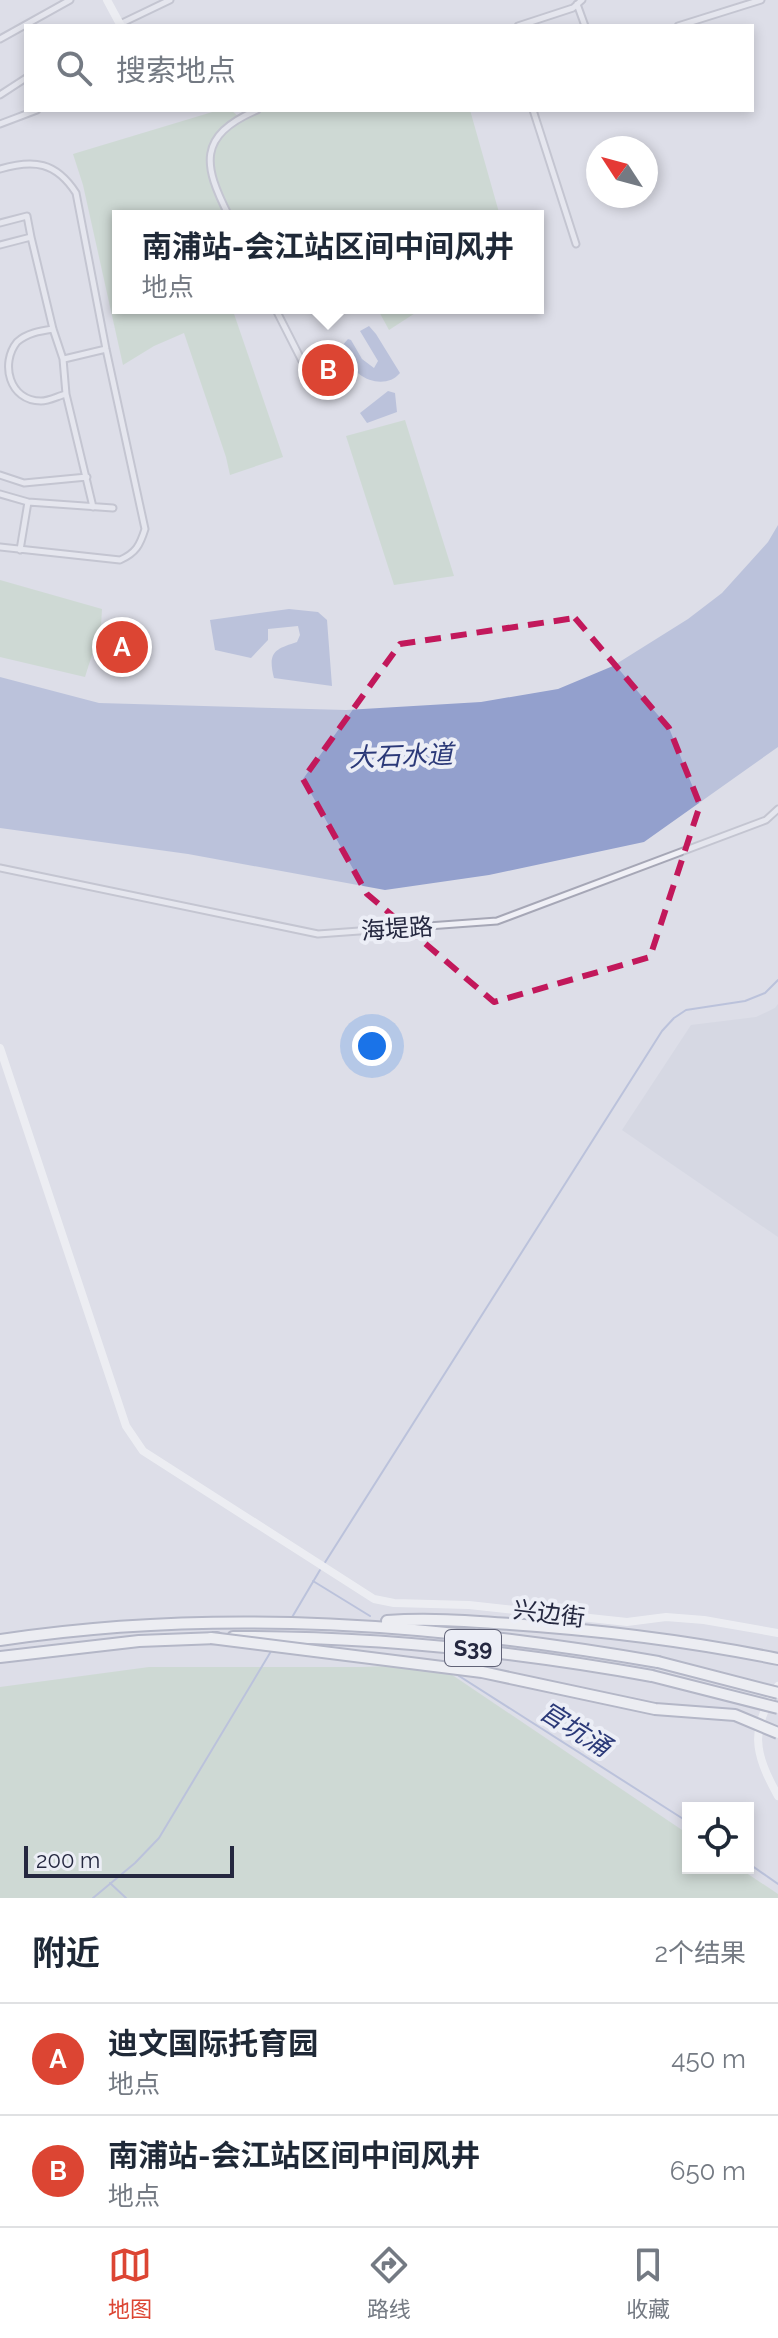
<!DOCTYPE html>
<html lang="zh">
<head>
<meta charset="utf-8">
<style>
	body { margin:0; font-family:Raleway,"Noto Sans SC",sans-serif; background:#f2f2f3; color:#1f2937 }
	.controls { position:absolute; right:24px; bottom:24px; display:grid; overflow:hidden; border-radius:0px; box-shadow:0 4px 12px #0003 }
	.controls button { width:72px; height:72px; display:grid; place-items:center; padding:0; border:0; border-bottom:2px solid #e0e1e3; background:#fff; color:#1f2937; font:40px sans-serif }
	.compass { position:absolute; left:586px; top:136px; width:72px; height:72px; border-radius:50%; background:#fff; box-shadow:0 4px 12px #0003; rotate:306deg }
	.scale { position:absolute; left:24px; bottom:20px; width:210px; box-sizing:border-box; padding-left:8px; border:4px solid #252840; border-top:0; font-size:22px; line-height:28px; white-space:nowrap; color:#252840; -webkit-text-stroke:6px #eceef6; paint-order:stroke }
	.you { position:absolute; left:372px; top:1046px; width:28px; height:28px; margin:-20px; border:6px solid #fff; border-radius:50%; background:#1a73e8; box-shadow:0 0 0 12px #1a73e833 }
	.badge { display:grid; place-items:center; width:52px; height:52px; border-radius:50%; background:#dc4533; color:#fff; font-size:26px; font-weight:700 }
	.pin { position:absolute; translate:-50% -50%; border:4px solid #fff; box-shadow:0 2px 8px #0006 }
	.popup { position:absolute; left:112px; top:210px; width:432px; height:104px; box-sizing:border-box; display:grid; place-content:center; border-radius:0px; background:#fff; filter:drop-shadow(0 2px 6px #0005); font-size:26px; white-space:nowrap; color:#747a83 }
	.popup b { font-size:30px; color:#1f2937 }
	.popup::after { content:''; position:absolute; left:50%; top:100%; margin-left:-16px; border:16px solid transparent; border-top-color:#fff }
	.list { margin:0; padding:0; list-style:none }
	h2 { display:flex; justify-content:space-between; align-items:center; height:104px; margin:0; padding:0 32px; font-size:34px }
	h2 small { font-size:26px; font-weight:400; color:#747a83 }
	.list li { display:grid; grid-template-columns:52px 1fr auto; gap:24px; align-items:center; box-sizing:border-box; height:112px; padding:0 32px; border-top:2px solid #e0e1e3 }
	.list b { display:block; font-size:30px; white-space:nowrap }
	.list p { margin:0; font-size:26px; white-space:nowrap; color:#747a83 }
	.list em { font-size:26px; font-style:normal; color:#747a83 }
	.icon { flex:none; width:44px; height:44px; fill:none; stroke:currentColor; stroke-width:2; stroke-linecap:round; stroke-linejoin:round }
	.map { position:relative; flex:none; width:778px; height:1898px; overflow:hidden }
	.search { position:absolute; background:#fff; box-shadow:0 4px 12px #0003; left:24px; right:24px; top:24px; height:88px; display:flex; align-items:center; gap:20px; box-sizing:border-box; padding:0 28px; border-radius:0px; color:#747a83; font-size:30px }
	.sheet { height:328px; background:#fff }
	nav { display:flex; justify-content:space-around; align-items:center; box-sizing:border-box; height:112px; border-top:2px solid #e0e1e3; background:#fff; font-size:22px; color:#747a83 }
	nav a { display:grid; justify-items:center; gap:4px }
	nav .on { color:#dc4533 }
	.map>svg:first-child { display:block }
</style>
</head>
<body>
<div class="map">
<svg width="778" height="1898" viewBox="0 0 778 1898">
	<rect width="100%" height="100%" fill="#dddee8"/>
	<path fill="#ced0de" d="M 778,1004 L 778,1237 L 622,1130 L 691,1025 L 756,1017 L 775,1008 Z"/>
	<path fill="#bdd3bd" d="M 219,110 L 231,110 L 240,118 L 257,110 L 470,110 L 500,216 L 118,216 L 118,308 L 232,308 L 283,457 L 230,475 L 226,457 L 184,333 L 154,346 L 123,365 L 83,185 L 73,154 Z
		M 377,308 L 423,308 L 389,330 Z
		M 405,420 L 454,576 L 394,585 L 346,436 Z
		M 0,580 L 102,609 L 101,626 L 85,677 L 0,657 Z
		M 436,1664 L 688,1834 L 688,1868 L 739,1868 L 778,1894 L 778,1898 L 0,1898 L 0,1687 L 149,1667 L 363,1667 Z"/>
	<path fill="#93a0cd" d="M 369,326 L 376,334 L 400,373 C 390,385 372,384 359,374 C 352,368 346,355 341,347 L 348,339 L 351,340 L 362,359 L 374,368 L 378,361 L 360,331 Z
		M 388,391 L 395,393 L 397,412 L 367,423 L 360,413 Z
		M 778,525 L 778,747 L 644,842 L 489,875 L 385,890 L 188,854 L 0,828 L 0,677 L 99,703 L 346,710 L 481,702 L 558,689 L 613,666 L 688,619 L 722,593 L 768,542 Z
		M 289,609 L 318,612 L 327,620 L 332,686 L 274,678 C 267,651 276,649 297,642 L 300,635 L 298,626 L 268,629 L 268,640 L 251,658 L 215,650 L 210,620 Z"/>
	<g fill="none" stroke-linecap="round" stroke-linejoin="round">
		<path stroke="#93a0cd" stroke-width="2" d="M 324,1564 L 662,1031 L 674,1018 L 686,1010 L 745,1001 L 765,993 L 778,980
			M 313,1581 L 370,1616
			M 291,1619 L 320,1570
			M 456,1674 L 688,1822
			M 748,1863 L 778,1884
			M 110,1883 L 126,1898
			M 93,1898 L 135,1863 L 159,1838 L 273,1648"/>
		<defs>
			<path id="street" d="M 577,4 L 585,26
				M 120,24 L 170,0
				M 518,26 L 573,8 L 582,0
				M 678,26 L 761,0
				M 0,39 L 70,0
				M 0,95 L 26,78
				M 533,110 L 576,244
				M 0,124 L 37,110
				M 0,169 C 34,159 56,162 76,193 L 106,349 L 145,529 C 140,545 136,553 120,560 L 0,547
				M 229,216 C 203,165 197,136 257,110
				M 0,223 L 27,216 L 31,237 L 0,245
				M 31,237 L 53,329 L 63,359 L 66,394 L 93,507
				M 275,308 L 303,363 L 320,358
				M 53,329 C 40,331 27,333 17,342 C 0,363 9,401 41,401 C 49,401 58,396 66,394
				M 64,359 L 106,349
				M 0,475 L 24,483 L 87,477
				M 0,494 L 28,502 L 113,508
				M 20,550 L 28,502
				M 0,868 L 318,934 L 497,921 L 766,820 L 778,809"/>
			<path id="highway" d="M 387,1621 C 428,1618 468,1621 510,1624 C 600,1630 689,1641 778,1659
				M 233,1637 C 374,1636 513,1651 652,1676
				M 0,1640 C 220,1607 440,1624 658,1662
				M 0,1657 L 139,1641 L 217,1638"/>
		</defs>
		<use href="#street" stroke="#a6a7b6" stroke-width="9"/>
		<use href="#highway" stroke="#8387a0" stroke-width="14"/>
		<use href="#street" stroke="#f0f0f6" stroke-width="5"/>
		<path stroke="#fff" stroke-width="8" d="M 107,0 L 121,26
			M 0,1048 L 126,1426 L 143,1451 L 374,1599 L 394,1603 L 469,1605 L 627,1622 L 666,1617 L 704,1620 L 778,1633
			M 778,1686 C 750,1729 753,1751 778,1796"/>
		<use href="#highway" stroke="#fff" stroke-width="10"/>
		<defs>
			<path id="highway-bridge" d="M 211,1638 L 482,1672 L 655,1709 L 735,1715 L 778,1733
				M 658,1662 L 778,1693
				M 652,1676 L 778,1708"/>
		</defs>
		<use href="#highway-bridge" stroke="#8387a0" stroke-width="14" stroke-linecap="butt"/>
		<use href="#highway-bridge" stroke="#fff" stroke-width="10"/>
	</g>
	<path d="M0 0H778V1898H0ZM 575,618 L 669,728 L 700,805 L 650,957 L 494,1002 L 367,894 L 303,779 L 400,644 Z" fill="#dddee8" fill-opacity=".55" fill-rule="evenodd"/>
	<path fill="none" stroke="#c2185b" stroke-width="6" stroke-dasharray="16 10" stroke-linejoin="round" d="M 575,618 L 669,728 L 700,805 L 650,957 L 494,1002 L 367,894 L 303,779 L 400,644 Z"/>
	<g text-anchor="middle" stroke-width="8" stroke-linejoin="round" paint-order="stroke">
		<rect fill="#eceef6" stroke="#616377" stroke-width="2" x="445" y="1630" width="56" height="36" rx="6"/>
		<g font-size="22" font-weight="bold" fill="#252840">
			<text x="473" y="1656">S39</text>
		</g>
		<g font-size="24" fill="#252840" stroke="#eceef6">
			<text transform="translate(397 929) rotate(-4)" y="8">海堤路</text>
			<text transform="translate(549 1614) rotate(7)" y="8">兴边街</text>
		</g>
		<g font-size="26" font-style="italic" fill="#2b3978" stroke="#eceef6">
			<text transform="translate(401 756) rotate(-2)" y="9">大石水道</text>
			<text transform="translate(575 1729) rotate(32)" y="9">官坑涌</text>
		</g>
	</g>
</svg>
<div class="controls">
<button><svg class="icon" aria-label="locate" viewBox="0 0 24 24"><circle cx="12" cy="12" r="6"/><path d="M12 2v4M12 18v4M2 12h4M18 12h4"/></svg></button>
</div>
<svg class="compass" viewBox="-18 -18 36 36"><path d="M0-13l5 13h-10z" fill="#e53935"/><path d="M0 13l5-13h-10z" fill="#747a83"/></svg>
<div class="scale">200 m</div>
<div class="you"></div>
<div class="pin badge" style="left:122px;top:647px">A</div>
<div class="pin badge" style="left:328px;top:370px">B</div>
<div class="popup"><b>南浦站-会江站区间中间风井</b>地点</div>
<div class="search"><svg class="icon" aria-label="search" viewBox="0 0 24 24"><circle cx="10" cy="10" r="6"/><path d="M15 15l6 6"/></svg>搜索地点</div>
</div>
<section class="sheet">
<h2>附近<small>2个结果</small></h2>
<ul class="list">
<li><span class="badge">A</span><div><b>迪文国际托育园</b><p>地点</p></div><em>450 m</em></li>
<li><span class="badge">B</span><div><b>南浦站-会江站区间中间风井</b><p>地点</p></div><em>650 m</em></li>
</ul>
</section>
<nav>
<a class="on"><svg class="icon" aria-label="map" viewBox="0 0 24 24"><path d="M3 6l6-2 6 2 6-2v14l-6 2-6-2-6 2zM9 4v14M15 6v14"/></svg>地图</a>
<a><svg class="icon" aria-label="directions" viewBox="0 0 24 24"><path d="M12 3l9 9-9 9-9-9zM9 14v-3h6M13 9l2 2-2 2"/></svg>路线</a>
<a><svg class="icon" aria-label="saved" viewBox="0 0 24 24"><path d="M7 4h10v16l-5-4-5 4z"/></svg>收藏</a>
</nav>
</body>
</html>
